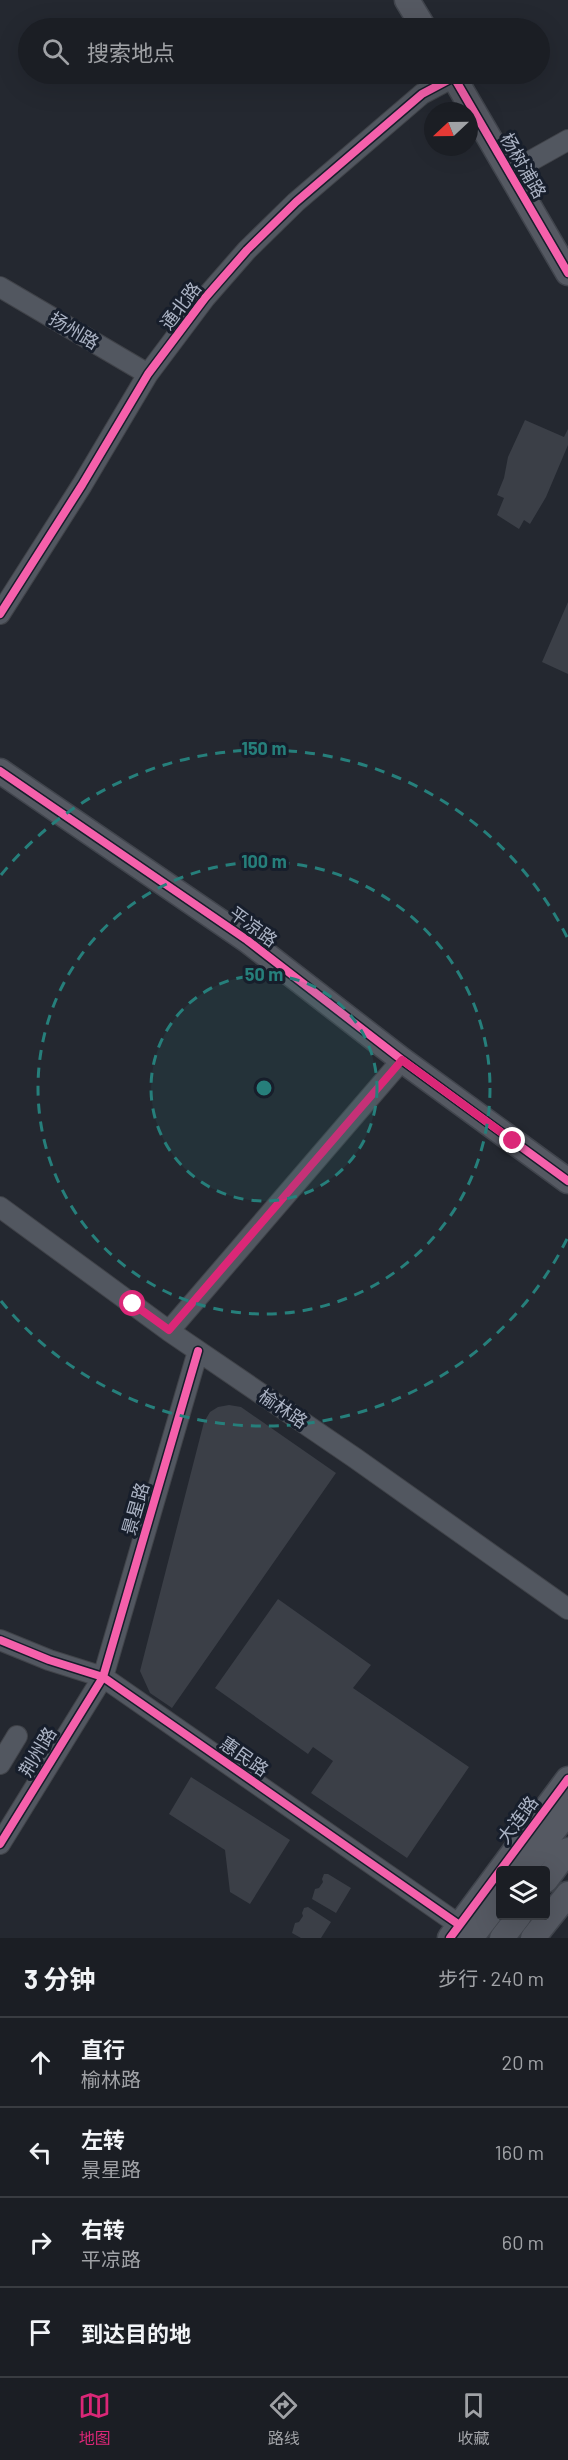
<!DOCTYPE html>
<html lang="zh">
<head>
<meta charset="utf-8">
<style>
	body { margin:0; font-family:Barlow,"Noto Sans SC",sans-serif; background:#282b31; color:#f1f3f6 }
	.controls { position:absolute; right:18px; bottom:18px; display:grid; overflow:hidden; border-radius:6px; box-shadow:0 6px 24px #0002 }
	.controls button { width:54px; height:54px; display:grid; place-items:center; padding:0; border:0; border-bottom:2px solid #393c41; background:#1b1e24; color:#f1f3f6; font:30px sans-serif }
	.compass { position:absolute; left:424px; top:102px; width:54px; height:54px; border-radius:50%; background:#1b1e24; box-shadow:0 6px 24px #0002; rotate:248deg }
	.stop { position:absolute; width:18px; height:18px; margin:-14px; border:4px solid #db2777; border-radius:50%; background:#fff }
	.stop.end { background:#db2777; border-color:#fff; box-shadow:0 2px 6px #0008 }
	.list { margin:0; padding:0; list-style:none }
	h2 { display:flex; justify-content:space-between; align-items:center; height:78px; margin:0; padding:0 24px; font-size:26px }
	h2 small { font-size:20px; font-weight:400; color:#a0a2a6 }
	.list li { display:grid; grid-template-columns:39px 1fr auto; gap:18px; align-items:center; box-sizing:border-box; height:90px; padding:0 24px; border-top:2px solid #393c41 }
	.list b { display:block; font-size:22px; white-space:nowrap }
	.list p { margin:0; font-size:20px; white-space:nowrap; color:#a0a2a6 }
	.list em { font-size:20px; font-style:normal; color:#a0a2a6 }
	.icon { flex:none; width:33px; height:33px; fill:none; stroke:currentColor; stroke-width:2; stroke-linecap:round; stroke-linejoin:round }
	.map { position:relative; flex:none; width:568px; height:1938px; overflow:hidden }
	.search { position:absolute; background:#1b1e24; box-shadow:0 6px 24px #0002; left:18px; right:18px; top:18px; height:66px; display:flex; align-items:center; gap:15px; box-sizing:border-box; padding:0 21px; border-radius:33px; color:#a0a2a6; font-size:22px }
	.sheet { height:438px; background:#1b1e24 }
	nav { display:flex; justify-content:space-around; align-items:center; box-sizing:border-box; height:84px; border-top:2px solid #393c41; background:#1b1e24; font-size:16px; color:#a0a2a6 }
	nav a { display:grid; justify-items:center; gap:3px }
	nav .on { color:#db2777 }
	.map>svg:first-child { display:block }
</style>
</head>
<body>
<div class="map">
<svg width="568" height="1938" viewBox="0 0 568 1938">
	<rect width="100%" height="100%" fill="#242830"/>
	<path fill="#3b3f47" d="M 525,420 L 564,437 L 568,429 L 568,445 L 546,497 L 530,524 L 524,520 L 519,529 L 497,515 L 504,498 L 497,495 L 504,478 L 508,457 Z
		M 568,602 L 568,674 L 542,662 Z
		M 229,1405 L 241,1407 L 336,1473 L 172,1708 L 150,1693 L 140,1671 L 204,1422 L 210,1412 L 218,1407 Z
		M 278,1599 L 371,1665 L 353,1688 L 469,1767 L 407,1858 L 311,1793 L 333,1761 L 313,1747 L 308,1754 L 215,1688 Z
		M 191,1777 L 290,1840 L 250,1904 L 230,1892 L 225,1850 L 169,1814 Z
		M 324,1874 L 328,1874 L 351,1888 L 336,1913 L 312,1899 L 315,1889 L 319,1888 L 323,1882 L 322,1879 Z
		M 308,1907 L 331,1922 L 321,1938 L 301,1938 L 292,1933 L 295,1923 L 299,1922 L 303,1916 L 302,1913 L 304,1908 Z"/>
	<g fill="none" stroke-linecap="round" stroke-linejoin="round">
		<defs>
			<path id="minor" d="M 509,173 L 568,140
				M 0,287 L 148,374
				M 0,614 L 82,485 L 148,374 L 205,298 L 247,250 L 296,202 L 422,94 L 454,77
				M 0,1207 L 169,1331 L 355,1458 L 568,1609
				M 169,1331 L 402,1060
				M 0,1640 L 49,1660 L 103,1677 L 458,1924
				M 0,1764 L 17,1736
				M 0,1844 L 103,1677 L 198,1351"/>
			<path id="major" d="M 407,0 L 424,28
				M 452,74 L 568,273
				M 0,771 L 247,940 L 402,1060 L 568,1181
				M 523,1870 L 568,1812
				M 546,1880 L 568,1850
				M 450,1938 L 568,1779
				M 471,1938 L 500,1900
				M 502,1938 L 519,1916
				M 533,1938 L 568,1894"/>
		</defs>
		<use href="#minor" stroke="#404349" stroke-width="22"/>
		<use href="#major" stroke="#41454d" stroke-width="27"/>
		<use href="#minor" stroke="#525760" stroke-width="20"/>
		<use href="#major" stroke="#555962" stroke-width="24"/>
		<defs>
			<path id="cycleway" d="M 452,74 L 568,273
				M 0,614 L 82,485 L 148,374 L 205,298 L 247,250 L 296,202 L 422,94 L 454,77
				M 0,771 L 247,940 L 402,1060 L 568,1181
				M 0,1640 L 49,1660 L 103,1677 L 458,1924
				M 0,1844 L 103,1677 L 198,1351
				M 450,1938 L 568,1779"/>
		</defs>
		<use href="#cycleway" stroke="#171e2b" stroke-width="11"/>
		<use href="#cycleway" stroke="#f560ab" stroke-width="8"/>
	</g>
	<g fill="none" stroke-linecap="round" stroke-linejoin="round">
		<path stroke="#db2777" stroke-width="8" d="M 133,1304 L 169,1330 L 402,1060 L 513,1141"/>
	</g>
	<circle cx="264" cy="1088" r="113" fill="#267f7b" fill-opacity=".12"/>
	<g fill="none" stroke="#267f7b" stroke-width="3" stroke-dasharray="10 8">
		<circle cx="264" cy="1088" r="113"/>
		<circle cx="264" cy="1088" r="226"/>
		<path d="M567 1239A339 339 0 0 1 1 1301M1 875A339 339 0 0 1 567 937"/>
	</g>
	<g text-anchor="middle" stroke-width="6" stroke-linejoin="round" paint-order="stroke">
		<g font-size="18" fill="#abb3c4" stroke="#171e2b">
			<text transform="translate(523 166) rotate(60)" y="6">杨树浦路</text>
			<text transform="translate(181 306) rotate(-53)" y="6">通北路</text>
			<text transform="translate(74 331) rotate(31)" y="6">扬州路</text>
			<text transform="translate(253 927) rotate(36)" y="6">平凉路</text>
			<text transform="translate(283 1409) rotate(34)" y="6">榆林路</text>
			<text transform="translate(136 1509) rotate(-74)" y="6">景星路</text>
			<text transform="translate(38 1752) rotate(-59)" y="6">荆州路</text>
			<text transform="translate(244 1757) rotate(35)" y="6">惠民路</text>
			<text transform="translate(518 1820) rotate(-53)" y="6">大连路</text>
		</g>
	</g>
	<circle cx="264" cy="1088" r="9" fill="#267f7b" stroke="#171e2b" stroke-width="3"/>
	<g font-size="18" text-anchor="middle" font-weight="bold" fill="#267f7b" stroke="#171e2b" stroke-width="6" stroke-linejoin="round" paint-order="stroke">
		<text x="264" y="755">150 m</text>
		<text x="264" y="868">100 m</text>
		<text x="264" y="981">50 m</text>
	</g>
</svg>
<div class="controls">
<button><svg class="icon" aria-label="layers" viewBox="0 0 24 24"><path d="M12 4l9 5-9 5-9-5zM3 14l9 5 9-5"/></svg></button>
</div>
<svg class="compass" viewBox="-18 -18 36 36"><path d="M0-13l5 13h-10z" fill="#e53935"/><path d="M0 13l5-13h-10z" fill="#a0a2a6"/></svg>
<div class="stop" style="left:133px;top:1304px"></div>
<div class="stop end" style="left:513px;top:1141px"></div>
<div class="search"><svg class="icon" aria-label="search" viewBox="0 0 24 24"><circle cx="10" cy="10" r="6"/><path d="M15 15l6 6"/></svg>搜索地点</div>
</div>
<section class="sheet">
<h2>3 分钟<small>步行 · 240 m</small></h2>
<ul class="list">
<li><svg class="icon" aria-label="ahead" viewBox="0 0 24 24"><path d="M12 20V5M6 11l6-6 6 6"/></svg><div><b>直行</b><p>榆林路</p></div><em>20 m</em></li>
<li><svg class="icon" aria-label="left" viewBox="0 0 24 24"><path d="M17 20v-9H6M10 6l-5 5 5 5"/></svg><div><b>左转</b><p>景星路</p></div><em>160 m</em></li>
<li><svg class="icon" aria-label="right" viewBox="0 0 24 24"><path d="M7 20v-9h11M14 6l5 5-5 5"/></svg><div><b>右转</b><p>平凉路</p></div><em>60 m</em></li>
<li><svg class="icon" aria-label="arrive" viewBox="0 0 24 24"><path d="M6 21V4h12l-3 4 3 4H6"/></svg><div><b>到达目的地</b></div></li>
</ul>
</section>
<nav>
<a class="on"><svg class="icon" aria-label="map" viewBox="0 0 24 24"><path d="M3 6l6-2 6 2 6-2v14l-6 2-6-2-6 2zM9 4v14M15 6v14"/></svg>地图</a>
<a><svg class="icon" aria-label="directions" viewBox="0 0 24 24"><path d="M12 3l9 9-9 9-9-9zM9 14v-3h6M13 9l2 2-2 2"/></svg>路线</a>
<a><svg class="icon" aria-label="saved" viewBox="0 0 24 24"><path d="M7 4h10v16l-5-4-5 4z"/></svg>收藏</a>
</nav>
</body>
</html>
